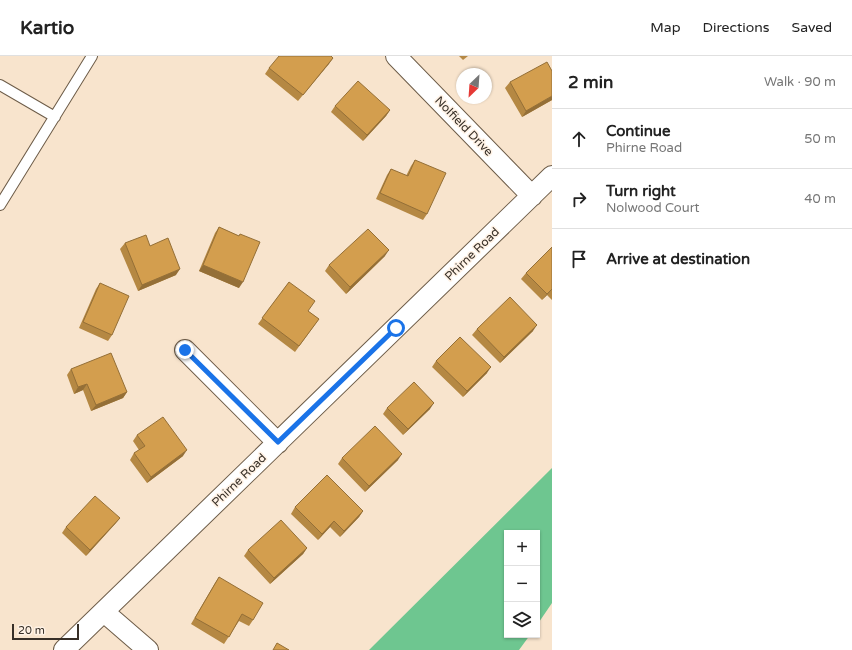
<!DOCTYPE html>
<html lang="en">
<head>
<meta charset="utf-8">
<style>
	body { margin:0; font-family:"Varela Round",sans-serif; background:#f2f2f2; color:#222 }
	.controls { position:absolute; right:12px; bottom:12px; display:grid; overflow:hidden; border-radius:0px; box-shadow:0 1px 3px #0004 }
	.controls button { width:36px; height:36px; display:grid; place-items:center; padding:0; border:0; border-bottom:1px solid #e0e0e0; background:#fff; color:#222; font:20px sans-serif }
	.compass { position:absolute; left:456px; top:12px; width:36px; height:36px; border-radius:50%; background:#fff; box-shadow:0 1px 3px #0004; rotate:205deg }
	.scale { position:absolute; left:12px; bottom:10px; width:67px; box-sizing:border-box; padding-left:4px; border:2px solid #372f27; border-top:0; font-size:11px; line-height:14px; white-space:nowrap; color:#372f27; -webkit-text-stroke:3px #fff2e5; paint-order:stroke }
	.stop { position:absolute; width:12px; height:12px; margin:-9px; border:3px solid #1a73e8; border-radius:50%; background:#fff }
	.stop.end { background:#1a73e8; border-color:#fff; box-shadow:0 1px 4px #0008 }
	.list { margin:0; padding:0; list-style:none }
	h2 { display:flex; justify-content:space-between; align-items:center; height:52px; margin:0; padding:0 16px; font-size:17px }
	h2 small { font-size:13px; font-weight:400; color:#767676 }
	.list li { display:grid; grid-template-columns:26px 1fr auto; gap:12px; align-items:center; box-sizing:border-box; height:60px; padding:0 16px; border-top:1px solid #e0e0e0 }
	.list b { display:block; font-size:15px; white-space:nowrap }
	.list p { margin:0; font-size:13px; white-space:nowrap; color:#767676 }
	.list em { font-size:13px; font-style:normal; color:#767676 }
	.icon { flex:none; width:22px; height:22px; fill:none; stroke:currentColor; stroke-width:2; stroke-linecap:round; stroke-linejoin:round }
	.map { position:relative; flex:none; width:552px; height:594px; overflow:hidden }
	header { display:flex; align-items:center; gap:24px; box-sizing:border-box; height:56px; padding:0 20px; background:#fff; border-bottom:1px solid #e0e0e0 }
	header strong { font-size:19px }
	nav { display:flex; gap:22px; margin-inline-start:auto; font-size:14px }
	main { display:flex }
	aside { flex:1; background:#fff }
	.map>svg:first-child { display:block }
</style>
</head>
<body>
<header>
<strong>Kartio</strong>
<nav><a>Map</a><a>Directions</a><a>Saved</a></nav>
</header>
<main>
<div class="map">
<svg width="552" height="594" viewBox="0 0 552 594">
	<rect width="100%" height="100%" fill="#f8e4cd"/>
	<path fill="#6ec690" d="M 552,412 L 552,547 L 537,569 L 537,477 L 507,477 L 507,579 L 530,579 L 519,594 L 369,594 Z"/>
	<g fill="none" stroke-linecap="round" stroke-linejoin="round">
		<defs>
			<path id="lane" d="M 0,29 L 55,61
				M 0,149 L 92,0"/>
			<path id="street" d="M 396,0 L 532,140
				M 185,294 L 278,387
				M 104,556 L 148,594
				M 64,594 L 552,120"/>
		</defs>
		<use href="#lane" stroke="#6d5c48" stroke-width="12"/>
		<use href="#street" stroke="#6d5c48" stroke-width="22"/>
		<use href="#lane" stroke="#fff" stroke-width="10"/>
		<use href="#street" stroke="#fff" stroke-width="20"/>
	</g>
	<path fill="#b58843" d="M 459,0 L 468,0 L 463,4 Z
		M 333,2 L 298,45 L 265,18 L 269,12 Z
		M 510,26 L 552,44 L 522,61 L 505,32 Z
		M 335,50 L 390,54 L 386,60 L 363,85 L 331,56 Z
		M 415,104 L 427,158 L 423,164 L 376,143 L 387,119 L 391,113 L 406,120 L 411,110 Z
		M 219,171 L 239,180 L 239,232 L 199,215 L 215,177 Z
		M 125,187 L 150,190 L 176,219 L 138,235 L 120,193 Z
		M 552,191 L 552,244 L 547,239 L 542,244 L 521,223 L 526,217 Z
		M 385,200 L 346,238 L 325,215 L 329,209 Z
		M 289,226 L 308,255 L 319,263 L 295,296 L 258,268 Z
		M 100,227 L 112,279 L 108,285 L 79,272 L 96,233 Z
		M 477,273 L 533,275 L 500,307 L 472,279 Z
		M 436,305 L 487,317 L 463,341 L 432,311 Z
		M 71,313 L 127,336 L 123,342 L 91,355 L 83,334 L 74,338 L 67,319 Z
		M 387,352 L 430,353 L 403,379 L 383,358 Z
		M 137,379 L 183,400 L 147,427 L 130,404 L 134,397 L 139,394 L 133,385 Z
		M 342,402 L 398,404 L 365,436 L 338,408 Z
		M 295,451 L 363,455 L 359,461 L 340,481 L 330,471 L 318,484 L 291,458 Z
		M 120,462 L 115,468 L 86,500 L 62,477 L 66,471 Z
		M 307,492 L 303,498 L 270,528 L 244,500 L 248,494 Z
		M 219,521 L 253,564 L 249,570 L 239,565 L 224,588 L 191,568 L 215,527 Z"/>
	<path fill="#946f37" d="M 333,2 L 329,8 L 298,45 L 303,39 Z
		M 552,40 L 552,44 L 522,61 L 526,55 Z
		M 390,54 L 386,60 L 363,85 L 367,79 Z
		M 389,194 L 385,200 L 346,238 L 350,231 Z
		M 203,209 L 243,226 L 239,232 L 199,215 Z
		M 180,213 L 176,219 L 138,235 L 142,229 Z
		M 552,233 L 547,239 L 542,244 L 547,238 Z
		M 537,269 L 533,275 L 500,307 L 504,301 Z
		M 491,311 L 487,317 L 463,341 L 467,335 Z
		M 87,328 L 83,334 L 74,338 L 78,331 Z
		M 127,336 L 123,342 L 91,355 L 96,349 Z
		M 434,347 L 430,353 L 403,379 L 408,373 Z
		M 187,394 L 183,400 L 147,427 L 151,421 Z
		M 402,398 L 398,404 L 365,436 L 369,430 Z
		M 363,455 L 359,461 L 340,481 L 344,475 Z
		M 120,462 L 115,468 L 86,500 L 90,494 Z
		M 334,465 L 330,471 L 318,484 L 322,478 Z
		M 307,492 L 303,498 L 270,528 L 274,522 Z"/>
	<path fill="#d39e4e" stroke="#946f37" d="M 279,0 L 331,0 L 333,2 L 303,39 L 269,12 Z
		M 547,6 L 552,15 L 552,40 L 526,55 L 510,26 Z
		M 358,25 L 390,54 L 367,79 L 335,50 Z
		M 415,104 L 446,117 L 427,158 L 380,137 L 391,113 L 408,120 Z
		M 219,171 L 239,180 L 240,178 L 260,186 L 243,226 L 203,209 Z
		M 368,173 L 389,194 L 350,231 L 329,209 Z
		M 146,179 L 150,190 L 168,182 L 180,213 L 142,229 L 125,187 Z
		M 552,191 L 552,233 L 547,238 L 526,217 Z
		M 289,226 L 315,245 L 308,255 L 319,263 L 299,290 L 262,262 Z
		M 100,227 L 129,240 L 112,279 L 83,266 Z
		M 510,241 L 537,269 L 504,301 L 477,273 Z
		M 460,281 L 491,311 L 467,335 L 436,305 Z
		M 111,297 L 127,336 L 96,349 L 87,328 L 78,331 L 71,313 Z
		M 414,326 L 434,347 L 408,373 L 387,352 Z
		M 163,361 L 187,394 L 151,421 L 134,397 L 145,390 L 137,379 Z
		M 375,370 L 402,398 L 369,430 L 342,402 Z
		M 327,419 L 363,455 L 344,475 L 334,465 L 322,478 L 295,451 Z
		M 95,440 L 120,462 L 90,494 L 66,471 Z
		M 281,464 L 307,492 L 274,522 L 248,494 Z
		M 219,521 L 263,547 L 253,564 L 242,558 L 229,581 L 195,562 Z
		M 277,587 L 289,594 L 273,594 Z"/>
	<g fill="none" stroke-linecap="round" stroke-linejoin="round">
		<path stroke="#1a73e8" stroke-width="5" d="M 185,294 L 278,386 L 396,272"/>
	</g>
	<g text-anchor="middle" stroke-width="3" stroke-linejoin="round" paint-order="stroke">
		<g font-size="12" fill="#372f27" stroke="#fff2e5">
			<text transform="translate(464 70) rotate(46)" y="4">Nolfield Drive</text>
			<text transform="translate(472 198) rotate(-44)" y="4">Phirne Road</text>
			<text transform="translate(239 424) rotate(-44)" y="4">Phirne Road</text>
		</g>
	</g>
</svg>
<div class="controls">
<button>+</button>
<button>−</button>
<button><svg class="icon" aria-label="layers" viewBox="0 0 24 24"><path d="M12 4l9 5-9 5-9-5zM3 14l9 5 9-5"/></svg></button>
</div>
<svg class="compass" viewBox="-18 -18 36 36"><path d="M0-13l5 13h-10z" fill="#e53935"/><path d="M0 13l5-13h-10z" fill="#767676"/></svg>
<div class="scale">20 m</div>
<div class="stop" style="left:396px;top:272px"></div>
<div class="stop end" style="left:185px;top:294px"></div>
</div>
<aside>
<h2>2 min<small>Walk · 90 m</small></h2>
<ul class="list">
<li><svg class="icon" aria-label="ahead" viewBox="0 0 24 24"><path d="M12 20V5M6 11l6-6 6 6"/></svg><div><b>Continue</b><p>Phirne Road</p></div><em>50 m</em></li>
<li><svg class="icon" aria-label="right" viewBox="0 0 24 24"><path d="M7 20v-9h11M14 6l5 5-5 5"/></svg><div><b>Turn right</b><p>Nolwood Court</p></div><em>40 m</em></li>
<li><svg class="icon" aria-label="arrive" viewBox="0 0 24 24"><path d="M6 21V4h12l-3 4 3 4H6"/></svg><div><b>Arrive at destination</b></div></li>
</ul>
</aside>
</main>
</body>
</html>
